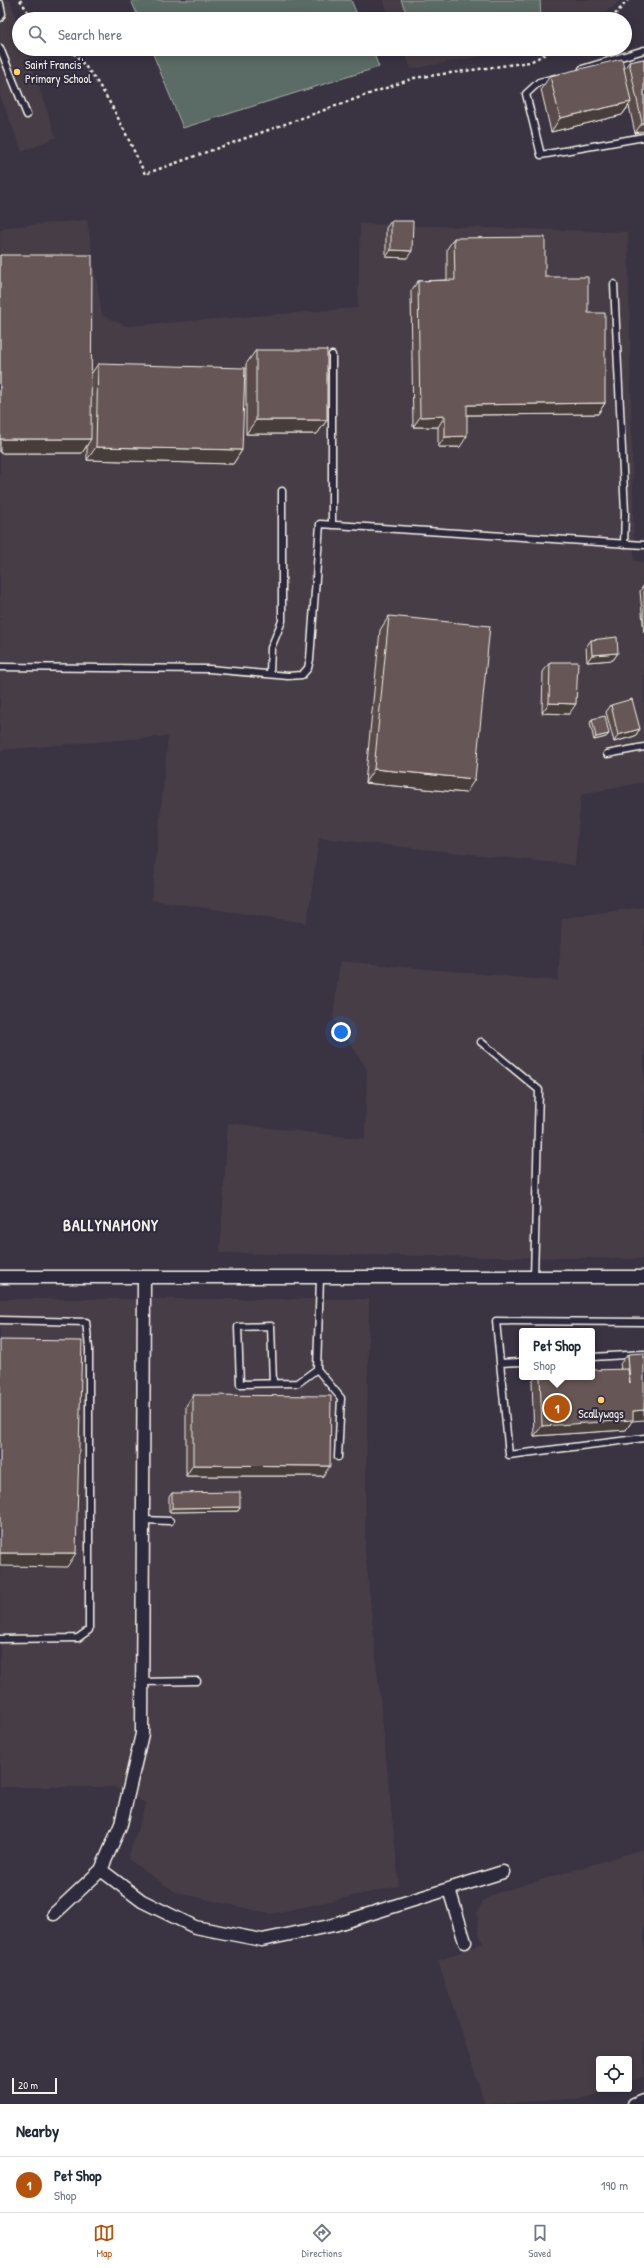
<!DOCTYPE html>
<html lang="en">
<head>
<meta charset="utf-8">
<style>
	body { margin:0; font-family:"Patrick Hand",sans-serif; background:#f2f2f3; color:#1f2937 }
	.controls { position:absolute; right:12px; bottom:12px; display:grid; overflow:hidden; border-radius:4px; box-shadow:0 2px 10px #0003 }
	.controls button { width:36px; height:36px; display:grid; place-items:center; padding:0; border:0; border-bottom:1px solid #e0e1e3; background:#fff; color:#1f2937; font:20px sans-serif }
	.scale { position:absolute; left:12px; bottom:10px; width:45px; box-sizing:border-box; padding-left:4px; border:2px solid #f4f1e8; border-top:0; font-size:11px; line-height:14px; white-space:nowrap; color:#f4f1e8; -webkit-text-stroke:3px #2f2a3d; paint-order:stroke }
	.you { position:absolute; left:341px; top:1032px; width:14px; height:14px; margin:-10px; border:3px solid #fff; border-radius:50%; background:#1a73e8; box-shadow:0 0 0 6px #1a73e833 }
	.badge { display:grid; place-items:center; width:26px; height:26px; border-radius:50%; background:#b45309; color:#fff; font-size:13px; font-weight:700 }
	.pin { position:absolute; translate:-50% -50%; border:2px solid #fff; box-shadow:0 1px 4px #0006 }
	.popup { position:absolute; left:519px; top:1328px; width:76px; height:52px; box-sizing:border-box; display:grid; place-content:center; border-radius:4px; background:#fff; filter:drop-shadow(0 1px 3px #0005); font-size:13px; white-space:nowrap; color:#747a83 }
	.popup b { font-size:15px; color:#1f2937 }
	.popup::after { content:''; position:absolute; left:50%; top:100%; margin-left:-8px; border:8px solid transparent; border-top-color:#fff }
	.list { margin:0; padding:0; list-style:none }
	h2 { display:flex; justify-content:space-between; align-items:center; height:52px; margin:0; padding:0 16px; font-size:17px }
	h2 small { font-size:13px; font-weight:400; color:#747a83 }
	.list li { display:grid; grid-template-columns:26px 1fr auto; gap:12px; align-items:center; box-sizing:border-box; height:56px; padding:0 16px; border-top:1px solid #e0e1e3 }
	.list b { display:block; font-size:15px; white-space:nowrap }
	.list p { margin:0; font-size:13px; white-space:nowrap; color:#747a83 }
	.list em { font-size:13px; font-style:normal; color:#747a83 }
	.icon { flex:none; width:22px; height:22px; fill:none; stroke:currentColor; stroke-width:2; stroke-linecap:round; stroke-linejoin:round }
	.map { position:relative; flex:none; width:644px; height:2104px; overflow:hidden }
	.search { position:absolute; background:#fff; box-shadow:0 2px 10px #0003; left:12px; right:12px; top:12px; height:44px; display:flex; align-items:center; gap:10px; box-sizing:border-box; padding:0 14px; border-radius:22px; color:#747a83; font-size:15px }
	.sheet { height:108px; background:#fff }
	nav { display:flex; justify-content:space-around; align-items:center; box-sizing:border-box; height:56px; border-top:1px solid #e0e1e3; background:#fff; font-size:11px; color:#747a83 }
	nav a { display:grid; justify-items:center; gap:2px }
	nav .on { color:#b45309 }
	.map>svg:first-child { display:block }
</style>
</head>
<body>
<div class="map">
<svg width="644" height="2104" viewBox="0 0 644 2104">
	<rect width="100%" height="100%" fill="#3a3342"/>
	<filter id="ink" filterUnits="userSpaceOnUse"><feTurbulence type="fractalNoise" baseFrequency=".025" numOctaves="2"/><feDisplacementMap in="SourceGraphic" scale="8" xChannelSelector="R" yChannelSelector="G"/><feConvolveMatrix kernelMatrix="1 2 1 2 8 2 1 2 1" color-interpolation-filters="sRGB"/></filter>
	<g filter="url(#ink)">
		<path fill="#473e47" d="M 0,0 L 10,0 L 19,28 L 19,49 L 26,49 L 56,137 L 22,152 L 0,95 Z
			M 383,0 L 620,0 L 613,7 L 595,19 L 391,19 Z
			M 403,49 L 519,49 L 411,69 Z
			M 87,220 L 102,315 L 126,326 L 358,308 L 360,224 L 628,232 L 634,561 L 644,562 L 644,782 L 581,795 L 575,865 L 319,838 L 307,923 L 152,900 L 168,736 L 0,750 L 0,231 L 7,227 Z
			M 644,907 L 644,1259 L 220,1253 L 228,1123 L 365,1139 L 367,1069 L 333,1017 L 340,961 L 558,981 L 562,918 Z
			M 0,1299 L 369,1299 L 365,1550 L 399,1886 L 271,1914 L 175,1892 L 128,1859 L 146,1803 L 113,1787 L 0,1787 Z
			M 644,1849 L 644,2076 L 629,2082 L 629,2059 L 599,2059 L 599,2089 L 610,2089 L 586,2098 L 485,2104 L 438,1961 L 483,1943 L 479,1933 L 477,1913 L 483,1901 L 497,1893 Z"/>
		<path fill="#5a6c65" stroke="#a7aea6" d="M 131,0 L 351,0 L 359,19 L 139,19 Z
			M 401,0 L 540,0 L 541,19 L 409,19 Z
			M 151,49 L 372,49 L 379,67 L 183,128 Z"/>
		<g fill="none" stroke-linecap="round" stroke-linejoin="round">
			<defs>
				<path id="service" d="M 0,4 L 2,14 L 0,18
					M 0,48 L 27,115
					M 582,69 L 644,50
					M 555,78 L 539,82 L 526,94 L 541,155 L 644,137
					M 614,284 L 625,513 L 624,544
					M 332,355 L 332,525
					M 0,667 L 209,669 L 288,676 L 302,675 L 308,668 L 310,659 L 320,524 L 644,545
					M 270,673 L 271,648 L 282,621 L 282,491
					M 607,754 L 644,747
					M 481,1042 L 539,1090 L 534,1277
					M 0,1320 L 86,1322 L 89,1348 L 89,1630 L 78,1638 L 0,1639
					M 644,1322 L 496,1321 L 509,1455 L 644,1438
					M 592,1357 L 644,1354
					M 500,1363 L 522,1362
					M 317,1369 L 341,1398 L 338,1457
					M 273,1383 L 271,1326 L 238,1327 L 240,1384 L 298,1383 L 317,1369 L 320,1278
					M 143,1520 L 170,1521
					M 142,1682 L 197,1681"/>
				<path id="minor" d="M 0,1277 L 644,1277
					M 101,1870 L 142,1901 L 195,1927 L 262,1940 L 334,1925 L 503,1872
					M 449,1889 L 465,1942
					M 54,1914 L 101,1870 L 121,1824 L 142,1734 L 144,1278
					M 634,2104 L 644,2100"/>
			</defs>
			<use href="#service" stroke="#f4f1e8" stroke-width="9"/>
			<use href="#minor" stroke="#f4f1e8" stroke-width="15"/>
			<path stroke="#f4f1e8" stroke-width="2.5" stroke-dasharray="3 3" stroke-linecap="butt" d="M 20,0 L 28,12 L 36,19
				M 611,19 L 628,0
				M 69,49 C 105,82 124,131 145,174 L 414,78 L 530,62 L 555,49"/>
			<use href="#service" stroke="#2f2a3d" stroke-width="6"/>
			<use href="#minor" stroke="#2f2a3d" stroke-width="12"/>
		</g>
		<path fill="#584b48" stroke="#f4f1e8" d="M 644,59 L 644,131 L 635,133 L 629,106 L 622,115 L 551,132 L 541,89 L 550,76 L 624,69 L 629,62 Z
			M 391,221 L 407,258 L 386,257 L 386,228 Z
			M 454,238 L 545,277 L 588,313 L 605,403 L 598,414 L 467,415 L 460,447 L 438,447 L 438,427 L 413,427 L 411,291 L 418,281 L 447,280 L 447,249 Z
			M 0,255 L 91,374 L 98,364 L 242,450 L 233,464 L 87,460 L 87,445 L 82,453 L 0,453 Z
			M 256,350 L 327,420 L 317,434 L 246,434 L 246,364 Z
			M 644,585 L 644,633 L 640,591 Z
			M 389,616 L 466,793 L 365,783 L 380,630 Z
			M 591,640 L 618,653 L 613,660 L 587,662 L 586,647 Z
			M 550,662 L 569,714 L 542,713 L 543,672 Z
			M 611,705 L 640,729 L 635,736 L 614,742 L 606,712 Z
			M 592,719 L 606,737 L 594,740 L 590,723 Z
			M 628,1354 L 632,1421 L 626,1430 L 534,1436 L 532,1382 L 536,1377 L 592,1377 L 621,1369 L 620,1364 Z
			M 193,1395 L 323,1476 L 186,1476 L 186,1406 Z
			M 172,1493 L 240,1507 L 238,1511 L 169,1512 L 169,1497 Z"/>
		<path fill="#473d3b" stroke="#f4f1e8" d="M 631,102 L 622,115 L 551,132 L 560,118 Z
			M 644,122 L 644,131 L 635,133 L 642,123 Z
			M 391,250 L 412,251 L 407,258 L 386,257 Z
			M 605,403 L 598,414 L 459,415 L 467,405 Z
			M 445,416 L 438,427 L 413,427 L 420,417 Z
			M 256,420 L 327,420 L 317,434 L 246,434 Z
			M 467,436 L 460,447 L 438,447 L 445,437 Z
			M 0,439 L 91,439 L 82,453 L 0,453 Z
			M 96,447 L 242,450 L 233,464 L 87,460 Z
			M 618,653 L 613,660 L 587,662 L 592,655 Z
			M 549,703 L 576,704 L 569,714 L 542,713 Z
			M 640,729 L 635,736 L 614,742 L 618,735 Z
			M 609,734 L 606,737 L 594,740 L 596,737 Z
			M 374,769 L 475,779 L 466,793 L 365,783 Z
			M 644,1410 L 644,1420 L 632,1421 L 626,1430 L 534,1436 L 542,1426 L 633,1411 Z
			M 193,1465 L 330,1466 L 323,1476 L 186,1476 Z
			M 240,1507 L 238,1511 L 169,1512 L 172,1508 Z
			M 0,1553 L 76,1553 L 67,1567 L 0,1566 Z"/>
		<path fill="#665754" stroke="#f4f1e8" d="M 622,59 L 631,102 L 560,118 L 550,76 Z
			M 644,59 L 644,122 L 642,123 L 629,62 Z
			M 391,221 L 413,221 L 412,251 L 391,250 Z
			M 545,237 L 545,277 L 588,277 L 588,313 L 605,313 L 605,403 L 467,405 L 467,436 L 445,437 L 445,416 L 420,417 L 418,281 L 455,280 L 454,238 Z
			M 0,255 L 92,255 L 91,439 L 0,439 Z
			M 256,350 L 327,350 L 327,420 L 256,420 Z
			M 98,364 L 245,368 L 242,450 L 96,447 Z
			M 389,616 L 490,626 L 475,779 L 374,769 Z
			M 617,637 L 618,653 L 592,655 L 591,640 Z
			M 550,662 L 578,662 L 576,704 L 549,703 Z
			M 632,699 L 640,729 L 618,735 L 611,705 Z
			M 605,716 L 609,734 L 596,737 L 592,719 Z
			M 0,1340 L 82,1341 L 76,1553 L 0,1553 Z
			M 644,1353 L 644,1410 L 633,1411 L 633,1420 L 542,1426 L 540,1377 L 592,1377 L 592,1370 L 628,1369 L 630,1383 L 628,1354 Z
			M 193,1395 L 331,1396 L 330,1466 L 193,1465 Z
			M 240,1492 L 240,1507 L 172,1508 L 172,1493 Z"/>
	</g>
	<g fill="#ffd166" stroke="#2f2a3d" stroke-width="1.5">
		<circle cx="17" cy="72" r="4"/>
		<circle cx="601" cy="1400" r="4"/>
	</g>
	<g text-anchor="middle" stroke-width="4" stroke-linejoin="round" paint-order="stroke">
		<g font-size="12" fill="#f4f1e8" stroke="#2f2a3d" text-anchor="start">
			<text x="25" y="69">Saint Francis'<tspan x="25" dy="14">Primary School</tspan></text>
			<text x="601" y="1418" text-anchor="middle">Scallywags</text>
		</g>
		<g font-size="16" font-weight="bold" letter-spacing="1" fill="#f4f1e8" stroke="#2f2a3d">
			<text x="111" y="1231">BALLYNAMONY</text>
		</g>
	</g>
</svg>
<div class="controls">
<button><svg class="icon" aria-label="locate" viewBox="0 0 24 24"><circle cx="12" cy="12" r="6"/><path d="M12 2v4M12 18v4M2 12h4M18 12h4"/></svg></button>
</div>
<div class="scale">20 m</div>
<div class="you"></div>
<div class="pin badge" style="left:557px;top:1408px">1</div>
<div class="popup"><b>Pet Shop</b>Shop</div>
<div class="search"><svg class="icon" aria-label="search" viewBox="0 0 24 24"><circle cx="10" cy="10" r="6"/><path d="M15 15l6 6"/></svg>Search here</div>
</div>
<section class="sheet">
<h2>Nearby<small></small></h2>
<ul class="list">
<li><span class="badge">1</span><div><b>Pet Shop</b><p>Shop</p></div><em>190 m</em></li>
</ul>
</section>
<nav>
<a class="on"><svg class="icon" aria-label="map" viewBox="0 0 24 24"><path d="M3 6l6-2 6 2 6-2v14l-6 2-6-2-6 2zM9 4v14M15 6v14"/></svg>Map</a>
<a><svg class="icon" aria-label="directions" viewBox="0 0 24 24"><path d="M12 3l9 9-9 9-9-9zM9 14v-3h6M13 9l2 2-2 2"/></svg>Directions</a>
<a><svg class="icon" aria-label="saved" viewBox="0 0 24 24"><path d="M7 4h10v16l-5-4-5 4z"/></svg>Saved</a>
</nav>
</body>
</html>
